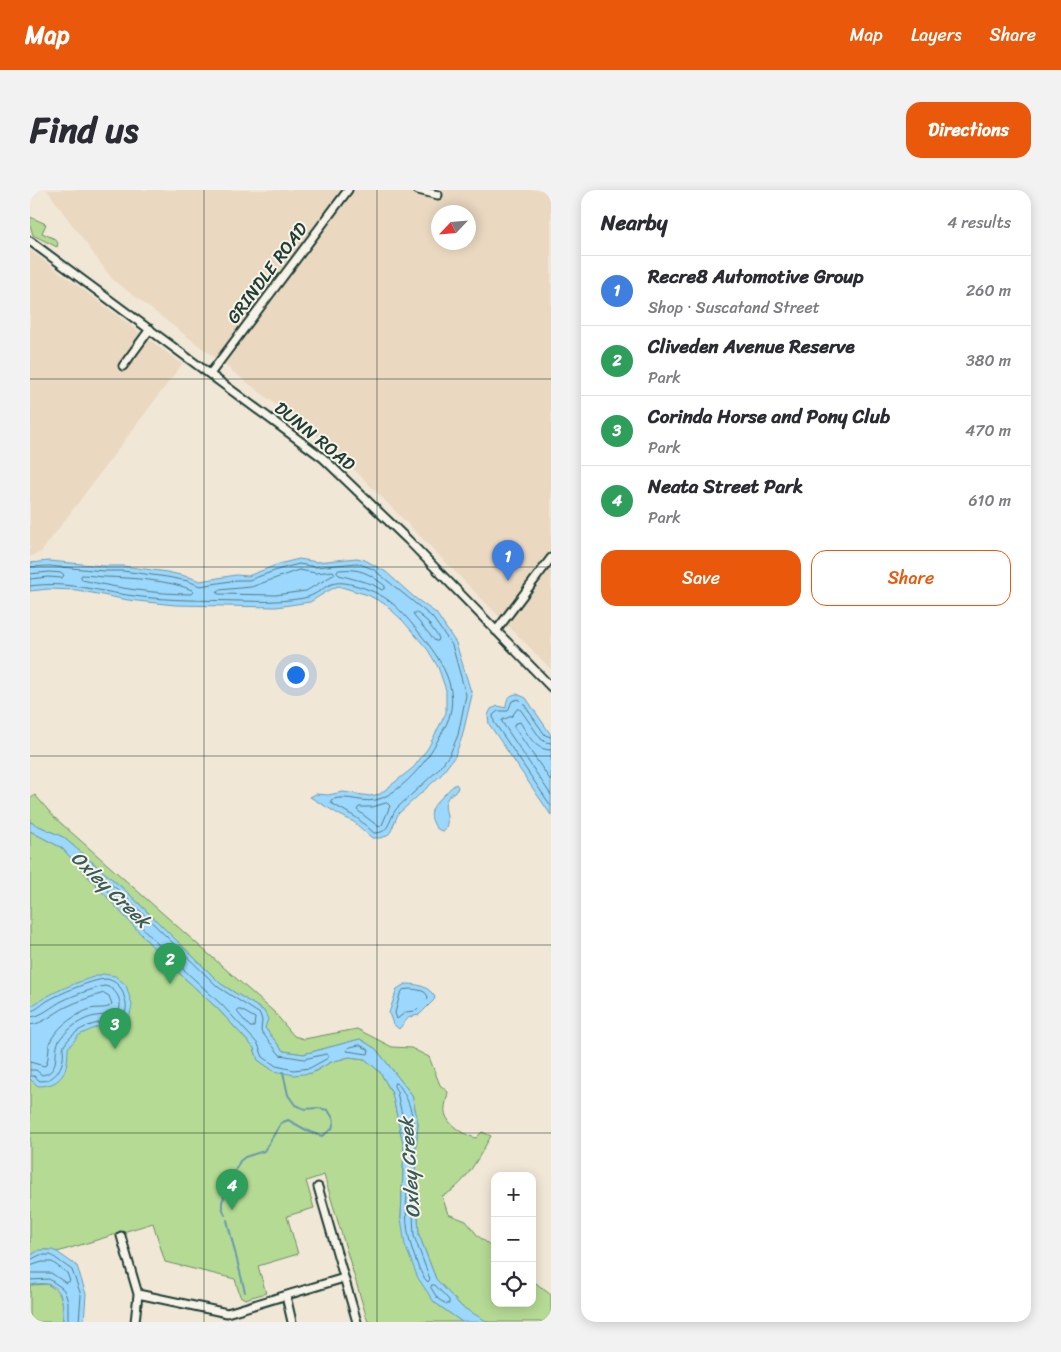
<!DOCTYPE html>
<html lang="en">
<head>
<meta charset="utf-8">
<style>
	body { margin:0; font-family:Sriracha,sans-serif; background:#f2f2f3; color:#2b2b33 }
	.controls { position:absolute; right:15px; bottom:15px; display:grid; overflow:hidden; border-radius:10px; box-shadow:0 2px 12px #0003 }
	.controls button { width:45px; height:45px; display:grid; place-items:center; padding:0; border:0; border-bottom:1px solid #e1e1e2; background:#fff; color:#2b2b33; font:25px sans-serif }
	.compass { position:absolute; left:401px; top:15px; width:45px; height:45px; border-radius:50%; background:#fff; box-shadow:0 2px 12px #0003; rotate:244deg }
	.you { position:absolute; left:265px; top:484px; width:18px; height:18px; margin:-12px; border:4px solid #fff; border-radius:50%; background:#1a73e8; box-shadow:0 0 0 8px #1a73e833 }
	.badge { display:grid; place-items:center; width:32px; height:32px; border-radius:50%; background:#ea580c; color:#fff; font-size:16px; font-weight:700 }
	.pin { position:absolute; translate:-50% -41px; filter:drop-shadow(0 1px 2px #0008) }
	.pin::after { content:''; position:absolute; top:26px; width:18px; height:15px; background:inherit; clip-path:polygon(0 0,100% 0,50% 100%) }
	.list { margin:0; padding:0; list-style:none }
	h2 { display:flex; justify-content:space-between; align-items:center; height:65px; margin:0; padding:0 20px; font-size:21px }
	h2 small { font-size:16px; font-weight:400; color:#7c7c81 }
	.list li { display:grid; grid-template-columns:32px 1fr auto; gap:15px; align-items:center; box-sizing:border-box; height:70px; padding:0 20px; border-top:1px solid #e1e1e2 }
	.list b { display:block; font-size:19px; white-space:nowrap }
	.list p { margin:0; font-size:16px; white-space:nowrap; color:#7c7c81 }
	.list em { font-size:16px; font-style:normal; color:#7c7c81 }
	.actions { display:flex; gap:10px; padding:15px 20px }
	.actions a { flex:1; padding:11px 0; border:1px solid #ea580c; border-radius:15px; text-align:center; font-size:18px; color:#ea580c }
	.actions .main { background:#ea580c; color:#fff }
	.icon { flex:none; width:28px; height:28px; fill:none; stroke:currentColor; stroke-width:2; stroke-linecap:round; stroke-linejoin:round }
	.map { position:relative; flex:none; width:521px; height:1132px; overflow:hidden; border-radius:15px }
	header { display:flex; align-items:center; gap:30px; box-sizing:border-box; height:70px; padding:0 25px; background:#ea580c; color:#fff }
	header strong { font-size:24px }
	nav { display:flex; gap:28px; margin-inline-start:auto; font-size:18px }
	.intro { display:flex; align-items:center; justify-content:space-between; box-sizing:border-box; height:120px; padding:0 30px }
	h1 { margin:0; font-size:35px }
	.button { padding:12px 22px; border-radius:15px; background:#ea580c; color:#fff; font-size:18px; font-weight:700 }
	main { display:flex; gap:30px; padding:0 30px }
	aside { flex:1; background:#fff; border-radius:15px; box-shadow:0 2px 12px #0003 }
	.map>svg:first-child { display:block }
</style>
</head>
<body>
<header>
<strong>Map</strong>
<nav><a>Map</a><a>Layers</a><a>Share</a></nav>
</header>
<div class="intro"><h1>Find us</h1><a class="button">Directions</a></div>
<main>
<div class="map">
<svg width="521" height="1132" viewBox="0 0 521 1132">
	<rect width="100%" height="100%" fill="#f1e7d6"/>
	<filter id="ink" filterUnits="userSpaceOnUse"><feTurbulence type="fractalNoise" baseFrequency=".02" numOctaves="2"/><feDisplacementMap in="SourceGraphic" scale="10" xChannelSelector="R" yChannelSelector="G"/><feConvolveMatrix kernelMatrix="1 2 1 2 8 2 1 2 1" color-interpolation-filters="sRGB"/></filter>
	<g filter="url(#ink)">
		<path fill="#ead8c0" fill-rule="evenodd" d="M 17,0 L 521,0 L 521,479 L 304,259 L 82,89 ZM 408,22 L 438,22 L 438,52 L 408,52 Z
			M 0,60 L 152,174 L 11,362 L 0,367 Z"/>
		<path fill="#b5da94" stroke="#6a8c64" d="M 0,27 L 16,34 L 12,43 L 25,49 L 28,53 L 27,57 L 3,45 L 0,35 Z
			M 5,605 L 24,627 L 244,822 L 264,846 L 274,849 L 327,839 L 362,857 L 381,858 L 399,867 L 410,895 L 418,902 C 417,909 414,917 415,923 C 418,936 435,945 446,948 L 452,942 L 461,946 C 449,966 434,998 412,1006 L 418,1024 L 436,1031 L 448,1046 L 465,1059 L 465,1113 L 502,1113 L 502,1090 L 521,1105 L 521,1132 L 457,1132 L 432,1117 L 406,1089 L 389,1045 L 385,973 L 388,933 L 382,905 L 346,859 L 330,849 L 274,864 L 253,861 L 235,838 L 234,821 L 191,794 L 96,701 L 33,647 L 0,632 L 0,609 Z
			M 0,641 L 32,658 L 134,769 L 188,819 L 224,858 L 228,870 L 244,881 L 282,883 L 301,872 L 319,867 L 335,869 L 350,882 L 362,903 L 374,958 L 371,1028 L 404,1112 L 432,1132 L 338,1132 L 294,985 L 276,991 L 284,1018 L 257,1026 L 268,1064 L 228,1076 L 236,1103 L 215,1109 L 210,1106 L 205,1089 L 135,1072 L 123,1033 L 27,1062 C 17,1058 9,1060 0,1066 Z
			M 17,1094 C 35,1104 33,1113 33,1132 L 0,1132 L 0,1095 Z"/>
		<path fill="#9cd8fd" stroke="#6a9aad" d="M 327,368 L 335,370 L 356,382 L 385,408 L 406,423 L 426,453 L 442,505 L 432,547 L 425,566 L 411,585 L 368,624 L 361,641 L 357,646 L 350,648 L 342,648 L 324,632 L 310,625 L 280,607 L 286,604 L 298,605 L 313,602 L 340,606 L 350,604 L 384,577 L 398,558 L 416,523 L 416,500 L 408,477 L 398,460 L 373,431 L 355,414 L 338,405 L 308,396 L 296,402 L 280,412 L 246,417 L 145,415 L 98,410 L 47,400 L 18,399 L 0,401 L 0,373 L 19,371 L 74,376 L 93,376 L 137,382 L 159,387 L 170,391 L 206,385 L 218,386 L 249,374 L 269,369 L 287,372 Z
			M 487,504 L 496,508 L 521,545 L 521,625 L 459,534 L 458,525 L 461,519 L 468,516 L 476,518 C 476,510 478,505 487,504 Z
			M 426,594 L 428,597 L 427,600 C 403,615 425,623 414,641 C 408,640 406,639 404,634 C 398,623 403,616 410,609 C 416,604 419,598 426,594 Z
			M 0,632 L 33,647 L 96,701 L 191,794 L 234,821 L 238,829 L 235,838 L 253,861 L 274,864 L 330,849 L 346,859 L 382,905 L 388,933 L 385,973 L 389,1045 L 406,1089 L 432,1117 L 458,1132 L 432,1132 L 404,1112 L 388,1088 L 375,1055 L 371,1028 L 374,958 L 362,903 L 350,882 L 335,869 L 319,867 L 301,872 L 282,883 L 264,885 L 244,881 L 228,870 L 224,858 L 188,819 L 134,769 L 32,658 L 0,641 Z
			M 73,784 L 85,786 L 96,795 L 102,815 L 99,829 L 82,836 L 67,837 L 49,845 L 38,858 C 38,880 33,896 8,896 L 0,889 L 0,817 C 23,801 47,792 73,784 Z
			M 375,794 C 388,794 398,796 405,807 L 404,810 L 389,825 L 379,827 L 369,839 L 363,834 L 359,823 L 367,799 Z
			M 9,1060 L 22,1060 L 27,1062 L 47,1076 L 56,1104 L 54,1132 L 33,1132 C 33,1119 35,1097 17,1094 C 12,1093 5,1094 0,1095 L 0,1066 Z"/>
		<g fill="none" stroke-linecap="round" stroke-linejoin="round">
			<path stroke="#517b84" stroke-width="1" d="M 0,377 L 19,376 L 74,381 L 93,381 L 137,387 L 158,391 L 170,396 L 207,390 L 219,390 L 250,379 L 269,374 L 286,377 L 327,373 L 343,379 L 402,427 L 422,455 L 436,505 L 428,545 L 420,564 L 407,581 L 368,617 C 359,626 361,644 344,643 L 327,628 L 301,613 L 301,610 C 317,603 335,616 352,608 C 370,600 386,583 397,568 C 403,558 418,535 420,524 C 428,492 406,463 387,440 C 378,429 369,418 358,410 C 347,402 333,397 320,394 C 298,389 296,400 278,407 C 271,409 253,411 245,411 C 233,412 222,411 211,411 C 173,410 135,411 97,405 C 62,400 36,391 0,396
				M 269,380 L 286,383 L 303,381 L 305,384 L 276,401 L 245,405 L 189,404 L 187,403 L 189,400 L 221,397 Z
				M 309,380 C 330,378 339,383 355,396 L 355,398 L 352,400 L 342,394 L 309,385 L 307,383 Z
				M 0,384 L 19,382 L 32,383 L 34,385 L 32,388 L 18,387 L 0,389
				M 52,385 C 60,385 68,387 76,387 C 100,388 140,390 162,400 L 163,402 L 161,404 C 124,404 88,398 52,390 L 51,387 Z
				M 384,423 L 387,423 L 397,431 L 409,448 L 408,451 L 405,451 L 384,426 Z
				M 521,547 L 515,545 L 493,513 L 489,509 L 482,511 L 478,521 L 468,521 L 463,525 L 464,532 L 521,616
				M 521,553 L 516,552 L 511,549 L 490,519 L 487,519 L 482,526 L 472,530 L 472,532 L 521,605
				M 521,560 C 504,560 498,544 490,532 L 484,534 L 484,537 L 521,591
				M 357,613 L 360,616 L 352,635 L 349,637 L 327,620 L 329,617 L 342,617 Z
				M 68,686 L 71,686 L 93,704 L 188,797 L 230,824 L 232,830 L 231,841 L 250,865 L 274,869 L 296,864 L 298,865 L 298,868 L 280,878 L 264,880 L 246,876 L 233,867 L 228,854 L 192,815 L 138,765 L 68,690 Z
				M 381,799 C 388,800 397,800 398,808 L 385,821 L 376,822 L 367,829 L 365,823 L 370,804 L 373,800 Z
				M 208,820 L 211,820 L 225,828 L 224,837 L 220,837 L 208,823 Z
				M 0,821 C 7,820 11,815 17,811 C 29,804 63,789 76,789 C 84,790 91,796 93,803 C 96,812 98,817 94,825 C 71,836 52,830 35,854 C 32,858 34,863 33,869 C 31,881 23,891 10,891 L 4,886 L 0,886
				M 0,827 C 11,827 22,816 32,811 C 46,804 60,800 74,796 C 85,797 93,810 89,821 C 81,825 75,825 66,826 C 52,828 39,838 30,849 C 22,860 32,882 12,885 L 6,880 L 0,880
				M 0,835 C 13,834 24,823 36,817 C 48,811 61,807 74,803 L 79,806 L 82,814 C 78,820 68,817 60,819 C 45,825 31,834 22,848 C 17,856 20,866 16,875 L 14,876 L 0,872
				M 330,855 L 339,860 L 338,864 L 317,861 L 318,858 Z
				M 365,893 L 368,894 C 378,906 389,936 380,950 L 377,948 L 367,902 L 364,896 Z
				M 380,1000 L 382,1003 L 384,1046 L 400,1089 L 398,1092 C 393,1088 391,1082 388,1076 C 377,1048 375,1032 377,1002 Z
				M 0,1070 L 10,1065 L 21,1065 L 42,1080 L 51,1105 L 49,1132
				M 0,1076 L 12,1072 L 22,1072 L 37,1083 L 40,1091 L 36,1093 L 21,1083 L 0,1083
				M 0,1090 L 19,1089 L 32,1098 L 35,1102 L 38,1112 L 38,1132
				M 402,1095 L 405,1095 L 419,1110 L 419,1114 L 416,1114 L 408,1109 L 401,1098 Z"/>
			<path stroke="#6a9aad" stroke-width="2" d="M 195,1025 L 192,1017 L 192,1012 L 205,981 L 210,971 L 215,967 L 234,961 L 251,933 L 258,930 L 280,942 L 292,946 L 302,939 L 304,930 L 298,920 L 287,918 L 275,919 L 265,915 L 258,905 L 253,882
				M 197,1030 L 215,1102"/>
			<defs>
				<path id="minor" d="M 388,0 L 408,5
					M 0,51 L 293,268 L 378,350 L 521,497
					M 93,176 L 120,139
					M 180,184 L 318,0
					M 466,441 L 521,368
					M 288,997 L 327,1132
					M 91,1046 L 108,1104 L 105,1132
					M 108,1104 L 197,1123 L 314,1088
					M 256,1106 L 262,1132"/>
			</defs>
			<use href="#minor" stroke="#1f3d34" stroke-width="11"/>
			<use href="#minor" stroke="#f7f3e8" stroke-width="7"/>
		</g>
	</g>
	<path fill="none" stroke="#1f3d34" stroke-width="1" stroke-opacity="0.55" d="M 174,0 L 174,1132M 347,0 L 347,1132M 0,189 L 521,189M 0,377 L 521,377M 0,566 L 521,566M 0,755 L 521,755M 0,943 L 521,943"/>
	<g text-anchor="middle" stroke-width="4" stroke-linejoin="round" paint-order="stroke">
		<g font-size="18" fill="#1f3d34" stroke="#f7f3e8">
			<text transform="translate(237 83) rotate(-53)" y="6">GRINDLE ROAD</text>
			<text transform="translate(285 246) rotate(39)" y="6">DUNN ROAD</text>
		</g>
		<g font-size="19" font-style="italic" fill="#385c5c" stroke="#f7f3e8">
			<text transform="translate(81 699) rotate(44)" y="7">Oxley Creek</text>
			<text transform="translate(379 978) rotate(-94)" y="7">Oxley Creek</text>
		</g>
	</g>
</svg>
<div class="controls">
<button>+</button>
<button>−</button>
<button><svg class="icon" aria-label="locate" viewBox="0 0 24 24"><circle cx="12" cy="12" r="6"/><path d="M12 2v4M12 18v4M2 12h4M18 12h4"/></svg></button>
</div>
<svg class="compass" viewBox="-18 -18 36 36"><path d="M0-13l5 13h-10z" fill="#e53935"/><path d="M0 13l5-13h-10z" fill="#7c7c81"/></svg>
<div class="you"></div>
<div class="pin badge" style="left:478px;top:391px;background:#3f7fe0">1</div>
<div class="pin badge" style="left:140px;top:794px;background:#2e9e5b">2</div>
<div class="pin badge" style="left:85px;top:859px;background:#2e9e5b">3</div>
<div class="pin badge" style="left:202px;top:1020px;background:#2e9e5b">4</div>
</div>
<aside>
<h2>Nearby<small>4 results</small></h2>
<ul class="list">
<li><span class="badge" style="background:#3f7fe0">1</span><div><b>Recre8 Automotive Group</b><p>Shop · Suscatand Street</p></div><em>260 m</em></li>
<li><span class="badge" style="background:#2e9e5b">2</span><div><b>Cliveden Avenue Reserve</b><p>Park</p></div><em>380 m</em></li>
<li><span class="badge" style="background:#2e9e5b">3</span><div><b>Corinda Horse and Pony Club</b><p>Park</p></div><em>470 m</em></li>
<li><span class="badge" style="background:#2e9e5b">4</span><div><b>Neata Street Park</b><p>Park</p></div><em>610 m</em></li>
</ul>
<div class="actions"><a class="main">Save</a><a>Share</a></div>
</aside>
</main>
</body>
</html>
